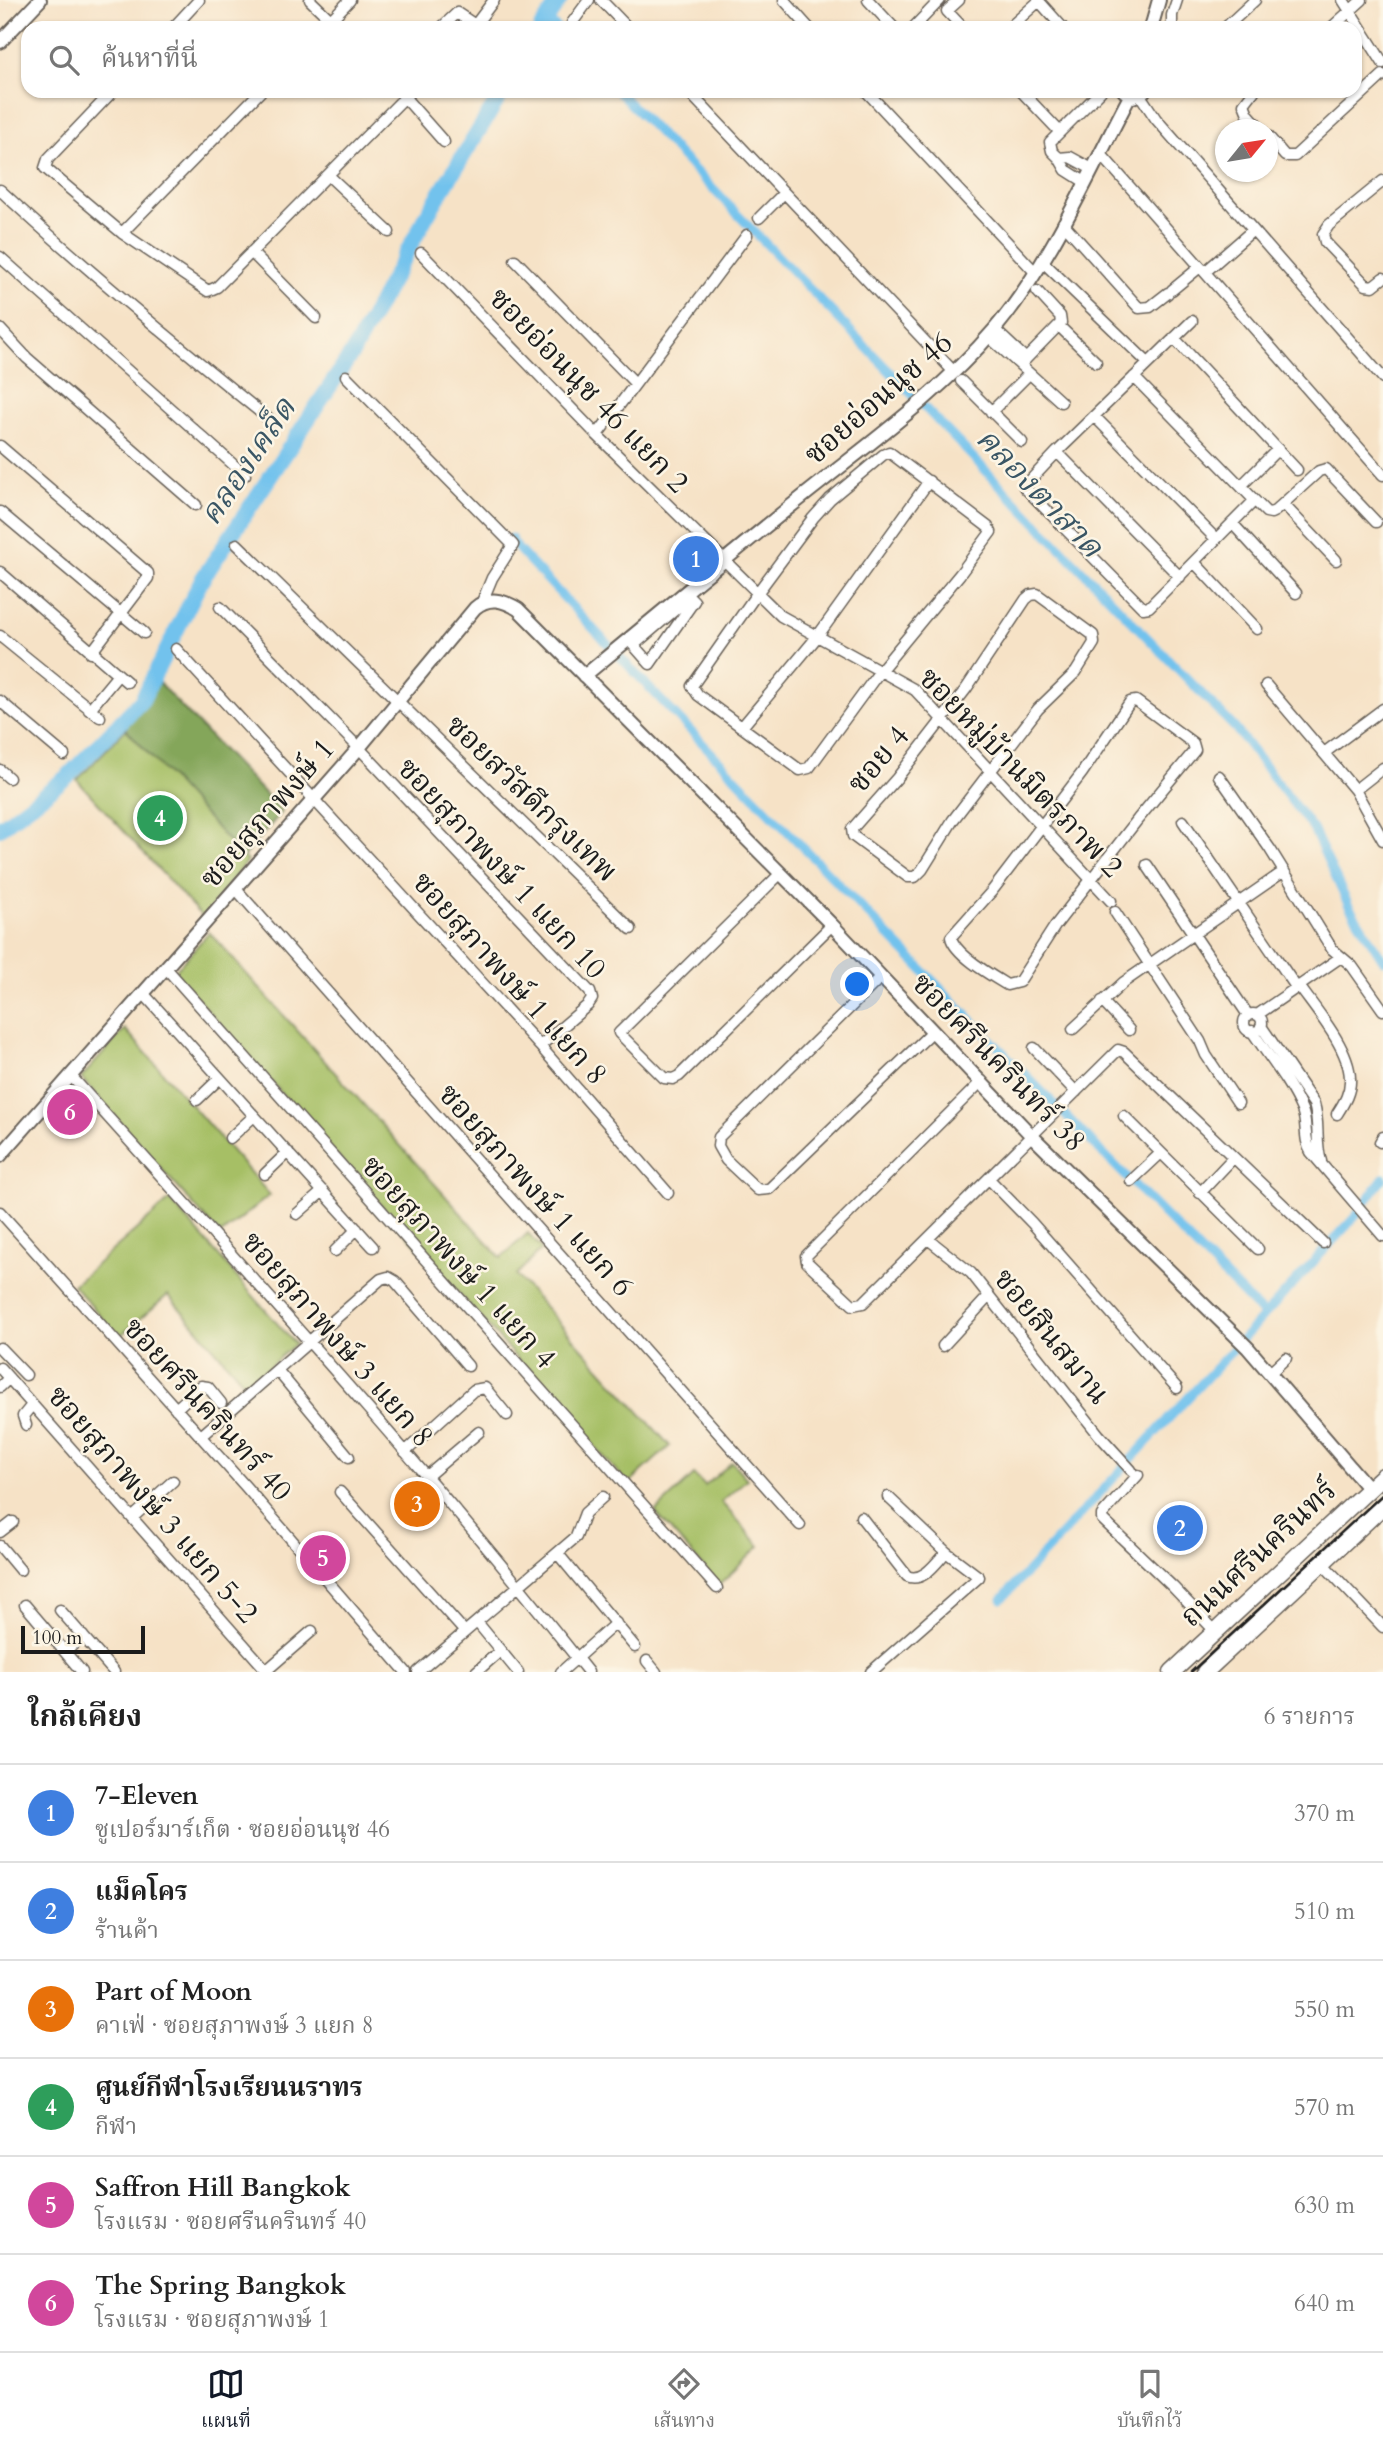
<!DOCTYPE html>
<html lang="th">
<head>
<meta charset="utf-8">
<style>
	body { margin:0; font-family:Cardo,"Noto Serif Thai",serif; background:#f2f2f2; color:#222 }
	.compass { position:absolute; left:1215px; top:119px; width:63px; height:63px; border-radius:50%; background:#fff; box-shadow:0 2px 5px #0004; rotate:60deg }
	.scale { position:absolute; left:21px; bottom:18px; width:124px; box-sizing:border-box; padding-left:7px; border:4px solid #1c1c1c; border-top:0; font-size:19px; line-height:24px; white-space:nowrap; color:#1c1c1c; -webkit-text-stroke:5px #fcf5e5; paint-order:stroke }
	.you { position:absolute; left:858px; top:985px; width:24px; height:24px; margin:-18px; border:5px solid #fff; border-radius:50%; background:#1a73e8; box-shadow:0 0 0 10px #1a73e833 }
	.badge { display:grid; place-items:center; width:46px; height:46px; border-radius:50%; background:#111827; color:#fff; font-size:23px; font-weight:700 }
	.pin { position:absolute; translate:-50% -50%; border:4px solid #fff; box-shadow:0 2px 7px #0006 }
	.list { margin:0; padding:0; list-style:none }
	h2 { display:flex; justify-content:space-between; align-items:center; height:91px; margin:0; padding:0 28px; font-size:30px }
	h2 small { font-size:23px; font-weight:400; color:#767676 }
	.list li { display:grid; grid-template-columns:46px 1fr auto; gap:21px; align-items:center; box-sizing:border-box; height:98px; padding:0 28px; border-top:2px solid #e0e0e0 }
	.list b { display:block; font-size:26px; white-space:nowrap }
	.list p { margin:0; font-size:23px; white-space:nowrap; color:#767676 }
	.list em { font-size:23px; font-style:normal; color:#767676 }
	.icon { flex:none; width:38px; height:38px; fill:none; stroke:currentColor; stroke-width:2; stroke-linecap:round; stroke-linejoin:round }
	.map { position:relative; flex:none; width:1383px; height:1672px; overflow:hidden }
	.search { position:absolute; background:#fff; box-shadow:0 2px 5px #0004; left:21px; right:21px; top:21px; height:77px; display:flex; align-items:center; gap:18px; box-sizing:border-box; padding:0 24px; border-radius:21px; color:#767676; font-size:26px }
	.sheet { height:679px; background:#fff }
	nav { display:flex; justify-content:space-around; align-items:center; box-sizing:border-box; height:98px; border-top:2px solid #e0e0e0; background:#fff; font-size:19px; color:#767676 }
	nav a { display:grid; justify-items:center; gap:4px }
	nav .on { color:#111827 }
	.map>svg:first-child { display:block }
</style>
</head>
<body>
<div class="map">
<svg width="1383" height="1672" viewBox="0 0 1383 1672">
	<rect width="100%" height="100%" fill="#fcf5e5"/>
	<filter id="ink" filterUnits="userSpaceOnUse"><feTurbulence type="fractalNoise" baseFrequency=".0143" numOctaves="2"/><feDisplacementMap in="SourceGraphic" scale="14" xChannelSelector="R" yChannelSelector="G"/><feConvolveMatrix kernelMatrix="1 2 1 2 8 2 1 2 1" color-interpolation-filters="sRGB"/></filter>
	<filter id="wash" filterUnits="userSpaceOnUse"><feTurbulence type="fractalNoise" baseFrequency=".00686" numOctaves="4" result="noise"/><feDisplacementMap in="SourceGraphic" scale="28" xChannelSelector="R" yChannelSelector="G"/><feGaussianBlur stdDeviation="1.57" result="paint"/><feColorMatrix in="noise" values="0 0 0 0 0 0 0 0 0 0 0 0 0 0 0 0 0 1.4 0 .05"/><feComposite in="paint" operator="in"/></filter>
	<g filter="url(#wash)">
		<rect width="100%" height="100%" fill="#f6e2c6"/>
		<path fill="#a6bf65" stroke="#616e40" stroke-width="2" d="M 126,729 L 247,861 L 203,918 L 77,780 Z
			M 209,932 L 501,1258 L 528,1233 L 542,1249 L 516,1275 L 670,1446 L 628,1484 L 174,972 Z
			M 125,1029 L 270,1195 L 220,1235 L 81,1078 Z
			M 170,1200 L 295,1344 L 247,1386 L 168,1295 L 119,1337 L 73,1285 Z
			M 732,1462 L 747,1479 L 721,1502 L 760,1546 L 719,1585 L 655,1512 L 694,1475 L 705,1486 Z"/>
		<path fill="#84a65a" stroke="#50613b" stroke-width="2" d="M 155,679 L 282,812 L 243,857 L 126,729 L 128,718 L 145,700 Z"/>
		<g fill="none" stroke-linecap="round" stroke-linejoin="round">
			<path stroke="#72c2ed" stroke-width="9" d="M 547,18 L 557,28
				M 618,91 L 1235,728 L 1313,829 L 1349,906 L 1383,960
				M 511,538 L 518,549 C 762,809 1012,1063 1264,1315
				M 1002,1599 L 1355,1217 L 1383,1178"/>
			<path stroke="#72c2ed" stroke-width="16" d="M 541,28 L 560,0
				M 0,828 L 68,776 L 142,700 L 201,581 L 354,350 L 427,215 L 503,91"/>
		</g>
	</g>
	<g filter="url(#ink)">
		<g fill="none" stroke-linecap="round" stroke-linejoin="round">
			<defs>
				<path id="minor" d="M 310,0 L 339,28
					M 601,0 L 628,28
					M 784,0 L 809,28
					M 868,0 L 894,28
					M 959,0 L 947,11 L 963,28
					M 1038,0 L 1063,28
					M 1343,0 L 1383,63
					M 572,23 L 589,0
					M 173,28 L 199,0
					M 323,28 L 350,0
					M 441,28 L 457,13 L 475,25
					M 473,28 L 494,0
					M 913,28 L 940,0
					M 1009,28 L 1039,1
					M 1172,28 L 1172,15 L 1177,0
					M 1225,28 L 1255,0
					M 1331,28 L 1362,0
					M 113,91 L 48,159 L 45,168 L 122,233 L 208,291 L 217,287 L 411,91
					M 399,91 L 444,142
					M 688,91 L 954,372
					M 866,91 L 1035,272
					M 1021,91 L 1059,131
					M 1254,91 L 1244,104 L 1248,114 L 1262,130
					M 1140,95 L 1156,119 L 1383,378
					M 1268,136 L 1285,156 L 1295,156 L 1383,75
					M 1100,153 L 1383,475
					M 1059,158 L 1052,151 L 1050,142 L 1101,91
					M 328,175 L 389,232
					M 1383,181 L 1329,225 L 1323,234 L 1325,242 L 1366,285 L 1373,286 L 1383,278
					M 1085,182 L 1066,170 L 1059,158 L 1070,157 L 1092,169
					M 0,190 C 87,271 178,346 270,420
					M 759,218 L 784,193
					M 1063,223 L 1139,308 L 1150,307 L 1168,293
					M 122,233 L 261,91
					M 251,252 L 316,318
					M 421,253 L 597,435 L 781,616 L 915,690 L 1111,901
					M 0,257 L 245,475
					M 515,260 L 634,382
					M 1043,262 L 1148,363
					M 1205,272 L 1253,230
					M 1172,290 L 1200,267
					M 1192,321 L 1057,452 L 1024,487 L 1143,608 L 1149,607 L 1254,501
					M 1059,326 L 1096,362
					M 0,329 L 27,358 L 196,505
					M 994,329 L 1026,359
					M 988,336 L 1061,402
					M 1174,338 L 1297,470
					M 1020,365 L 1061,323 L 1060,316 L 1037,291
					M 346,376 L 513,545 L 492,578 L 482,602
					M 1134,377 L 1266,512 L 1271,513 L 1275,511 L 1319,471 L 1326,469 L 1376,522
					M 961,381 L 1022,442
					M 991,412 L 1029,374
					M 1094,416 L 1216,539
					M 597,435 L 747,235
					M 0,446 L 148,573 L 148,578 L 91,653
					M 889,452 L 988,527 L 991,532 L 960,574 L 880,671 L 809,768 L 800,770 L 698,695 L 692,686 L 758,592 L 813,518 L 830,499 L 883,455 Z
					M 1057,452 L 1180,577
					M 1244,483 L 1278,449
					M 1283,504 L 1336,560
					M 0,512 L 144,633
					M 1232,523 L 1296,593
					M 237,544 L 631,929
					M 1194,562 L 1257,629
					M 0,572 L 127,682
					M 1037,594 L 1093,635 L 1094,643 L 1076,672 L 1038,709 L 953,820 L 922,870 L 915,877 L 908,877 L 853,836 L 852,829 L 897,778 L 966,689 L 1026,599 L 1031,595 Z
					M 220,607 L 359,748 L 590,992 L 592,999 L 588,1005 L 540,1046
					M 0,636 L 100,717
					M 628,639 L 650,664 L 694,601 L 690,597 L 634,645
					M 176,649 L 540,1046 L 668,1193
					M 1266,685 L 1355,790 L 1383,840
					M 0,701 L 64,755
					M 1136,701 L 1193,743 L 1195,750 L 1138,819 L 1055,926 L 1019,982 L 1007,985 C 992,976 954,954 951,937 L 992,891 L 1082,773 L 1130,702 Z
					M 89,710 L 118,675
					M 742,727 L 817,637 L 929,481
					M 1324,753 L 1383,709
					M 0,770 L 9,778
					M 1219,776 L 1270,849 L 1332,949 L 1352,966 L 1383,1010
					M 1355,790 L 1383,768
					M 1183,821 L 1296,987
					M 1147,865 L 1248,1015
					M 780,874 L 619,1033 L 664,1078 L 673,1079 L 679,1076 L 832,925
					M 235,888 L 800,1525
					M 1115,912 L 1200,1041 L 1206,1055 L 1238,1103
					M 166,968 L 717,1588
					M 881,977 L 719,1137 L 718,1146 L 726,1160 L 758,1190 L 769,1189 L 933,1031
					M 1299,986 C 1316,1010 1349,1048 1350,1078 C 1351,1092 1344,1103 1337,1114
					M 143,993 L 373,1247
					M 1102,1001 L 1129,1030
					M1244 1023a9 9 0 1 1 18 0a9 9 0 1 1-18 0Z
					M 1257,1015 L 1341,957
					M 1261,1026 L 1314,1104 C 1320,1123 1315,1143 1321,1161
					M 1073,1029 L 1124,982 L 1283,872
					M 1252,1031 C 1269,1057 1290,1082 1302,1110 C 1308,1124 1303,1139 1311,1152 L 1383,1236
					M 1034,1048 L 1076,1092
					M 71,1076 C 247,1272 425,1466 588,1672
					M 982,1081 L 806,1256 L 807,1262 L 853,1305 L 863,1303 L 1118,1050 L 1124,1052 L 1323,1243
					M 197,1100 L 220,1078
					M 1124,1116 L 1258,1249
					M 230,1138 L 254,1116
					M 1380,1142 L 1383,1137
					M 265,1174 L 288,1152
					M 989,1179 L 1032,1223 L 1177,1388
					M 1131,1181 L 1161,1153
					M 1200,1193 L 1233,1158
					M 0,1212 L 246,1487 L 406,1672
					M 297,1214 L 323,1191
					M 928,1239 L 971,1273 L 1099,1435 L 1131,1470
					M 335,1251 L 357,1229
					M 943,1346 L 989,1296
					M 0,1348 L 26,1375
					M 0,1368 L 268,1672
					M 277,1370 L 349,1457
					M 1270,1373 L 1286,1358
					M 0,1387 L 9,1378
					M 176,1409 L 201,1386 L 208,1387 L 221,1403
					M 26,1425 L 23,1416 L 32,1405
					M 201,1436 L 381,1279 L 388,1277 L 395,1281 L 468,1366
					M 405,1452 L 474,1390 L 485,1388 L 507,1415
					M 1138,1475 L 1102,1515 L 1102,1519 L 1173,1587 L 1215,1631
					M 426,1477 L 479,1432
					M 340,1492 L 465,1632
					M 888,1497 L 946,1552
					M 861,1517 L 907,1576 C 923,1583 936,1563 946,1552 L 979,1577 L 871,1672
					M 132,1518 L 173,1481
					M 0,1532 L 13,1522
					M 0,1546 L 20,1570
					M 558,1554 L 635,1647
					M 1322,1563 L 1383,1627
					M 25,1605 L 82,1672
					M 60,1610 L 114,1672
					M 477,1622 L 518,1672
					M 65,1652 L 83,1636
					M 647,1661 L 656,1672
					M 267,1670 L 312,1631
					M 418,1672 L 576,1537 L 585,1513 L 603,1497
					M 476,1672 L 500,1651
					M 561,1672 L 616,1623"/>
				<path id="tertiary" d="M 1151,28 L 1159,0
					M 0,42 L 40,0
					M 1124,91 L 1133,97 L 1144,91
					M 584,676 C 658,615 731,554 806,494 C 871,442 940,393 994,330 C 1052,261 1088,175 1130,96
					M 0,1156 L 359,748 L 475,608 C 489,596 503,600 518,609 L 832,925 L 1032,1136 L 1248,1348 L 1369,1489"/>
				<path id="primary" d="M 1172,1672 L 1383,1476
					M 1205,1672 L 1383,1506"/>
			</defs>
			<use href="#minor" stroke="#686158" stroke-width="13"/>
			<use href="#tertiary" stroke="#686158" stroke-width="16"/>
			<use href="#primary" stroke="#686158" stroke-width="19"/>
			<use href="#minor" stroke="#fff" stroke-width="10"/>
			<use href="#tertiary" stroke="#fff" stroke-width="12"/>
			<use href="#primary" stroke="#fff" stroke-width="16"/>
			<path stroke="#1c1c1c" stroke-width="2.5" d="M 1191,1672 L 1383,1494"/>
		</g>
	</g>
	<g text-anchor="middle" stroke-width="5" stroke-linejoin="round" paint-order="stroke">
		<g font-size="30" fill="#1c1c1c" stroke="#fcf5e5">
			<text transform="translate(589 390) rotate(46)" y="10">ซอยอ่อนนุช 46 แยก 2</text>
			<text transform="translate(878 398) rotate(-41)" y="10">ซอยอ่อนนุช 46</text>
			<text transform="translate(878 759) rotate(-50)" y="10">ซอย 4</text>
			<text transform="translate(1021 772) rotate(46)" y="10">ซอยหมู่บ้านมิตรภาพ 2</text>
			<text transform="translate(532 798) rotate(44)" y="10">ซอยสวัสดีกรุงเทพ</text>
			<text transform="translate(267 813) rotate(-49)" y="10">ซอยสุภาพงษ์ 1</text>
			<text transform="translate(502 868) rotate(47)" y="10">ซอยสุภาพงษ์ 1 แยก 10</text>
			<text transform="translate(510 978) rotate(48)" y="10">ซอยสุภาพงษ์ 1 แยก 8</text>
			<text transform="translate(999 1062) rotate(46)" y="10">ซอยศรีนครินทร์ 38</text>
			<text transform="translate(536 1190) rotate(48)" y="10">ซอยสุภาพงษ์ 1 แยก 6</text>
			<text transform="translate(459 1262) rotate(48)" y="10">ซอยสุภาพงษ์ 1 แยก 4</text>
			<text transform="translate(1052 1336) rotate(51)" y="10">ซอยสินสมาน</text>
			<text transform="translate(338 1339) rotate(49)" y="10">ซอยสุภาพงษ์ 3 แยก 8</text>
			<text transform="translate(208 1409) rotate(48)" y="10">ซอยศรีนครินทร์ 40</text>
			<text transform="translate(153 1504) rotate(49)" y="10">ซอยสุภาพงษ์ 3 แยก 5-2</text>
			<text transform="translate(1258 1553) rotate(-43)" y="10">ถนนศรีนครินทร์</text>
		</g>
		<g font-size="32" font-style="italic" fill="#3a5665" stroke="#fcf5e5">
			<text transform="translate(247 461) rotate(-56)" y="11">คลองเคล็ด</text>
			<text transform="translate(1040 492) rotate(46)" y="11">คลองตาสาด</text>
		</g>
	</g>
</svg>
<svg class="compass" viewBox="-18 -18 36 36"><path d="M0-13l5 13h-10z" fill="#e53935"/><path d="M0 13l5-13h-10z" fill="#767676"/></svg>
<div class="scale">100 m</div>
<div class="you"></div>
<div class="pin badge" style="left:696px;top:559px;background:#3f7fe0">1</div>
<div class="pin badge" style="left:1180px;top:1528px;background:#3f7fe0">2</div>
<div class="pin badge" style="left:417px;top:1504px;background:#e8710a">3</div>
<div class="pin badge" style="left:160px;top:818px;background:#2e9e5b">4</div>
<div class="pin badge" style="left:323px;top:1558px;background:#d1479c">5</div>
<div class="pin badge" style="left:70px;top:1112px;background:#d1479c">6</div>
<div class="search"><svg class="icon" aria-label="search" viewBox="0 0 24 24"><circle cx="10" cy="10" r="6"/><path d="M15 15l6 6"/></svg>ค้นหาที่นี่</div>
</div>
<section class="sheet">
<h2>ใกล้เคียง<small>6 รายการ</small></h2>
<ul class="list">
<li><span class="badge" style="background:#3f7fe0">1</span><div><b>7-Eleven</b><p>ซูเปอร์มาร์เก็ต · ซอยอ่อนนุช 46</p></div><em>370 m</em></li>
<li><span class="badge" style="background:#3f7fe0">2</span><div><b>แม็คโคร</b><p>ร้านค้า</p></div><em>510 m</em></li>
<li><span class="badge" style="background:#e8710a">3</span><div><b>Part of Moon</b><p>คาเฟ่ · ซอยสุภาพงษ์ 3 แยก 8</p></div><em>550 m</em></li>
<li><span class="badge" style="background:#2e9e5b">4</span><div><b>ศูนย์กีฬาโรงเรียนนราทร</b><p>กีฬา</p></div><em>570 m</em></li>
<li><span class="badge" style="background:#d1479c">5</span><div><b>Saffron Hill Bangkok</b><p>โรงแรม · ซอยศรีนครินทร์ 40</p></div><em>630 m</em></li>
<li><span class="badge" style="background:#d1479c">6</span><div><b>The Spring Bangkok</b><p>โรงแรม · ซอยสุภาพงษ์ 1</p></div><em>640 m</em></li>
</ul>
</section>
<nav>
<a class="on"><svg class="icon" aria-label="map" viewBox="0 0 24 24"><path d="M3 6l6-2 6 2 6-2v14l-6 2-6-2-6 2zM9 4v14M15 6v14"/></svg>แผนที่</a>
<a><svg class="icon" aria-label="directions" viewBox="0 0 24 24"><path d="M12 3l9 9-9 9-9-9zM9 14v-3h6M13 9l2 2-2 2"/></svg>เส้นทาง</a>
<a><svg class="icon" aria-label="saved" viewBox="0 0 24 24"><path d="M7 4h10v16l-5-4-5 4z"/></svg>บันทึกไว้</a>
</nav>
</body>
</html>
